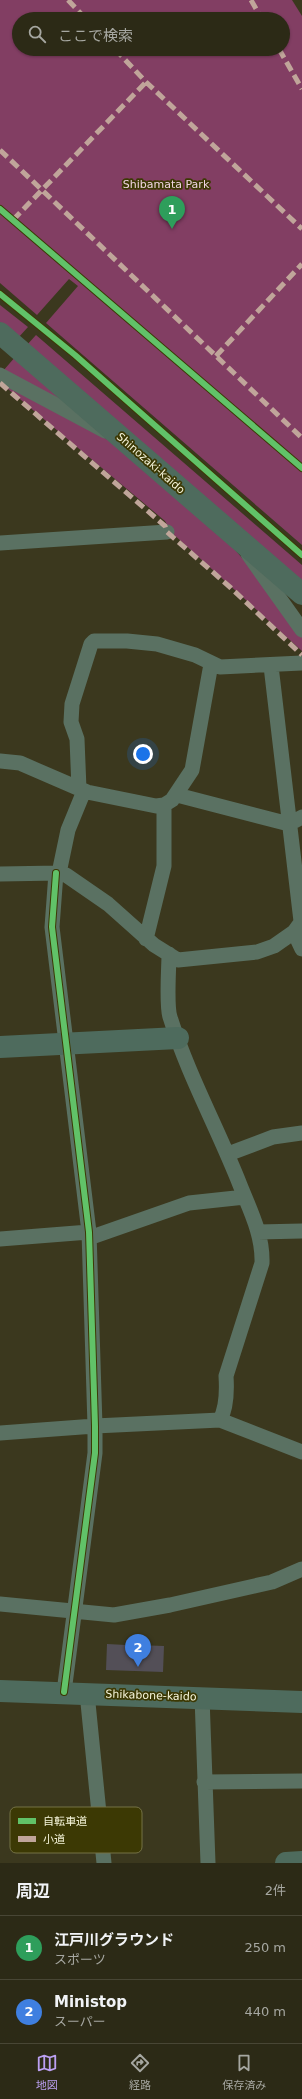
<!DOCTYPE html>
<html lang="ja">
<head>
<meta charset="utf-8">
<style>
	body { margin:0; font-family:"DejaVu Sans","Noto Sans JP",sans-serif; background:#34321f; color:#f1f3f6 }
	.you { position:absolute; left:143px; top:754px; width:14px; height:14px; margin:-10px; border:3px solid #fff; border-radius:50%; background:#1a73e8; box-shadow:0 0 0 6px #1a73e833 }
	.badge { display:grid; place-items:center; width:26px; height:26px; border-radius:50%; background:#bca0f2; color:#fff; font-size:13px; font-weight:700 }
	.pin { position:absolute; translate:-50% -33px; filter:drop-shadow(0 1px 2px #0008) }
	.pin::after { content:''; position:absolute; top:21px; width:14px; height:12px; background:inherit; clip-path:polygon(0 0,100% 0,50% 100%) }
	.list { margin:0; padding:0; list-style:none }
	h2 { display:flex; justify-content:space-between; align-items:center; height:52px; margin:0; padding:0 16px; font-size:17px }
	h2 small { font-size:13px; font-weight:400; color:#a6a7a1 }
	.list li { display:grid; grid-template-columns:26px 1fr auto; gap:12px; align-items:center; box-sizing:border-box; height:64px; padding:0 16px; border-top:1px solid #484635 }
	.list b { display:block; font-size:15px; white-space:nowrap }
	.list p { margin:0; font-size:13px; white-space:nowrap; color:#a6a7a1 }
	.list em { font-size:13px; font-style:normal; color:#a6a7a1 }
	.icon { flex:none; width:22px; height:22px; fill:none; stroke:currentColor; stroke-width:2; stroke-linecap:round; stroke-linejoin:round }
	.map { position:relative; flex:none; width:302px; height:1863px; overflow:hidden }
	.search { position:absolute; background:#2c2a16; box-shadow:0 1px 3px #0004; left:12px; right:12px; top:12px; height:44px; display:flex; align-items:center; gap:10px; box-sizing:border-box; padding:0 14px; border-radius:22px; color:#a6a7a1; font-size:15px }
	.sheet { height:180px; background:#2c2a16 }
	nav { display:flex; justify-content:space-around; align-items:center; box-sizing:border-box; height:56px; border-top:1px solid #484635; background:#2c2a16; font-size:11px; color:#a6a7a1 }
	nav a { display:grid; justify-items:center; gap:2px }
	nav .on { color:#bca0f2 }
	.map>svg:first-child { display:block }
</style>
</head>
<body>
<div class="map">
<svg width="302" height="1863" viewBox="0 0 302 1863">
	<rect width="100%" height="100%" fill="#3b381e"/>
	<path fill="#823e63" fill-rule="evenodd" d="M 0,0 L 292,0 L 302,16 L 302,545 L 46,323 L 78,286 L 69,279 L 37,315 L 0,283 ZM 19,19 L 283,19 L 283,49 L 19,49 Z
		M 0,305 L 28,327 L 18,338 L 0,322 Z
		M 36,335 L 302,565 L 302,584 L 26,346 Z
		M 16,356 L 92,420 L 3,371 Z
		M 2,384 L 88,427 L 134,457 L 216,528 L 256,574 L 302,636 L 302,651 L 171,532 L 165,521 Z"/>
	<path fill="#534f57" d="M 126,1640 L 138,1641 L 138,1645 L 164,1646 L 163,1672 L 106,1670 L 107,1644 L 126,1645 Z"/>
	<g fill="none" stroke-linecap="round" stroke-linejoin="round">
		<path stroke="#5a7162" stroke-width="15" d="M 0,375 L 105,431
			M 0,543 L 167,532
			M 248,554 L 302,630
			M 271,666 L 301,921
			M 0,761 L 20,763 L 87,792 L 156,806 L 164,805 L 172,800 L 192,770 L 211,664
			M 79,789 L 77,739 L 71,722 L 72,704 L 91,644 L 94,641 L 127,641 L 157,644 L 195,655 L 220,667 L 302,663
			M 177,795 L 289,824 L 302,817
			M 56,873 L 52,927 L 89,1232 L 95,1426 L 95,1453 L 64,1692
			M 59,873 L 68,830 L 84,791
			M 0,874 L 59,873 L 66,875 L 108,904 L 154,945 L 178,960 L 257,952 L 274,946 L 294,932 L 302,921
			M 294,932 L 302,949
			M 146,939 L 164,866 L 164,805
			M 169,954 C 169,968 166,1005 170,1017 C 188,1075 218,1129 240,1185 C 250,1210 263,1235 262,1263 L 226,1376 C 227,1391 227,1407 220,1420
			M 228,1154 L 273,1137 L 302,1133
			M 258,1232 L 302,1231
			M 89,1238 L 189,1203 L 245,1197
			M 0,1239 L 89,1232
			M 0,1433 L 95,1426 L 220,1420 L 302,1452
			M 0,1604 L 114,1615 L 170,1605 L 272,1582 L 302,1569
			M 87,1693 L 104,1863
			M 202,1697 L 208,1863
			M 204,1782 L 302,1781"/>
		<path stroke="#4e6b5d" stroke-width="22" d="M 0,333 L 302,594
			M 0,1047 L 178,1038
			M 0,1691 L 302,1702
			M 286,1863 L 302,1862"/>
		<path stroke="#c0a59a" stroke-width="5" stroke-dasharray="10 5" stroke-linecap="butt" d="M 68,0 L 86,19
			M 251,0 L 262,19
			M 115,49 L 146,82 L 302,229
			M 279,49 L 302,89
			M 0,150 L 302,438
			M 13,220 L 146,82
			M 216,356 L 302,264
			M 0,383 L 165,526 L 167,532 L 231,588 L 302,655"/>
		<defs>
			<path id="cycleway" d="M 0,209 L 302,468
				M 0,294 L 75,355 L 302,555
				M 56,873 L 52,927 L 89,1232 L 95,1426 L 95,1453 L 64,1692"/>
		</defs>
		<use href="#cycleway" stroke="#3c3904" stroke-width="8"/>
		<use href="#cycleway" stroke="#61c268" stroke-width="6"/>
	</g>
	<g text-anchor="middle" stroke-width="3.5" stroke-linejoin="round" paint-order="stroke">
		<g font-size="11" fill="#f1d4e3" stroke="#3c3904">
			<text x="166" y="188">Shibamata Park</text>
		</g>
		<g font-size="11" fill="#f7f6dc" stroke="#3c3904">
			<text transform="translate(151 463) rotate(41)" y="4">Shinozaki-kaido</text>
			<text transform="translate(151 1695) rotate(2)" y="4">Shikabone-kaido</text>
		</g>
	</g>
	<rect x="10" y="1807" width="132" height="46" rx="6" fill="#3c3904" stroke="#747245" stroke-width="1"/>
	<rect x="18" y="1818" width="18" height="6" fill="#61c268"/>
	<rect x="18" y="1836" width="18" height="6" fill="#c0a59a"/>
	<g font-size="11" fill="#f7f6dc">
		<text x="43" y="1825">自転車道</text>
		<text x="43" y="1843">小道</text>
	</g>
</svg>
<div class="you"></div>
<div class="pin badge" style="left:172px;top:229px;background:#2e9e5b">1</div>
<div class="pin badge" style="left:138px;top:1667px;background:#3f7fe0">2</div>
<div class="search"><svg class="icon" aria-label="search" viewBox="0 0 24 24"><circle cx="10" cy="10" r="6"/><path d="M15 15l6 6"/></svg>ここで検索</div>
</div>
<section class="sheet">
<h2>周辺<small>2件</small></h2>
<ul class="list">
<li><span class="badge" style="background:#2e9e5b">1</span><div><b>江戸川グラウンド</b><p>スポーツ</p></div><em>250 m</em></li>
<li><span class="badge" style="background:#3f7fe0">2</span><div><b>Ministop</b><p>スーパー</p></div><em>440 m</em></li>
</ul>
</section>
<nav>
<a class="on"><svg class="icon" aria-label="map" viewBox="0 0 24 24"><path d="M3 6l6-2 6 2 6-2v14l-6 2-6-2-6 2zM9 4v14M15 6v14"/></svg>地図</a>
<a><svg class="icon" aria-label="directions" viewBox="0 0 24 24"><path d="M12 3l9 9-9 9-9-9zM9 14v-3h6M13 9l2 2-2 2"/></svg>経路</a>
<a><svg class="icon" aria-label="saved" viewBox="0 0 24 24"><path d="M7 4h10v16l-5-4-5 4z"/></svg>保存済み</a>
</nav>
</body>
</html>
